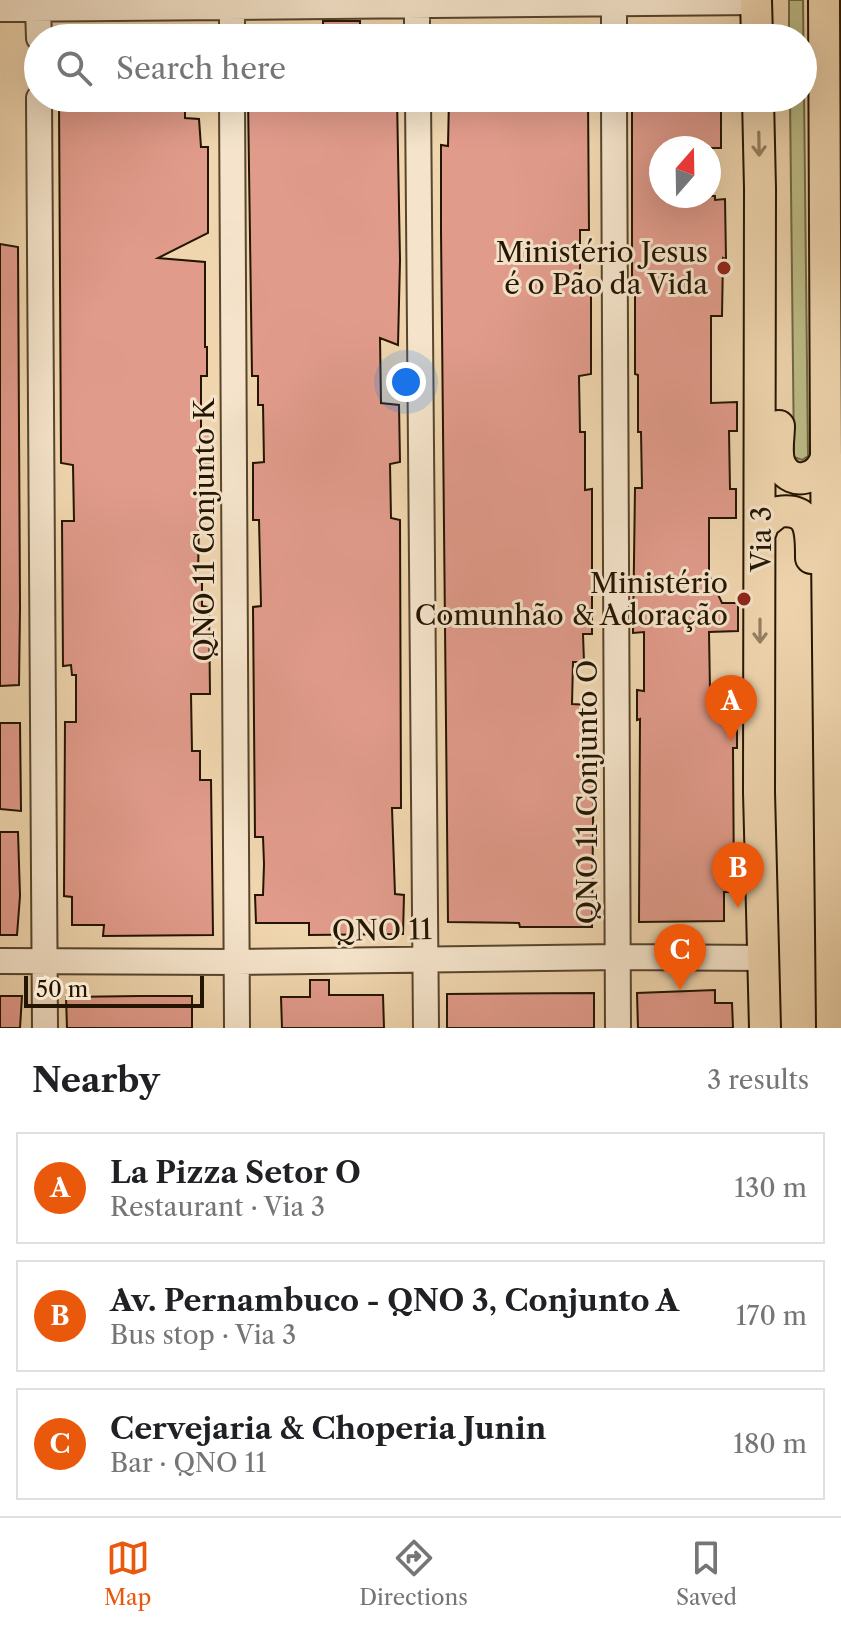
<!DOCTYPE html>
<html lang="en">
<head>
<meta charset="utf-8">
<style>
	body { margin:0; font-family:"Libre Caslon Text",serif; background:#f6f6f6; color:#202124 }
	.compass { position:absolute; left:649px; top:136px; width:72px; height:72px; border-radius:50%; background:#fff; box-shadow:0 8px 32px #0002; rotate:20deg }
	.scale { position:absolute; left:24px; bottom:20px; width:180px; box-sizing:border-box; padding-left:8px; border:4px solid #241501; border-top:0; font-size:22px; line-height:28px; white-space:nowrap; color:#241501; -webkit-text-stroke:6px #f5e4cb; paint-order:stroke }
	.you { position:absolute; left:406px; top:382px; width:28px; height:28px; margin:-20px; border:6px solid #fff; border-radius:50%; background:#1a73e8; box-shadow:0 0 0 12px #1a73e833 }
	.badge { display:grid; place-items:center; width:52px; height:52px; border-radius:50%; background:#ea580c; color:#fff; font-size:26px; font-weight:700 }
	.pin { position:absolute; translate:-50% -66px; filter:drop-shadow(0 2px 4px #0008) }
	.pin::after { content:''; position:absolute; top:42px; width:28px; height:24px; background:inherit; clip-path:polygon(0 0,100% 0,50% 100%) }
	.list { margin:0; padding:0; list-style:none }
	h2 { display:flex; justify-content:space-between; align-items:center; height:104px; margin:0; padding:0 32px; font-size:34px }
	h2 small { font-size:26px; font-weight:400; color:#757577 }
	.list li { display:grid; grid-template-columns:52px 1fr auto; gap:24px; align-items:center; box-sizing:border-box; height:112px; margin:0 16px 16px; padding:0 16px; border:2px solid #e0e0e0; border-radius:0px }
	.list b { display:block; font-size:30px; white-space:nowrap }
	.list p { margin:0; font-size:26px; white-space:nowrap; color:#757577 }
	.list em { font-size:26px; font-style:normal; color:#757577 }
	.icon { flex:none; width:44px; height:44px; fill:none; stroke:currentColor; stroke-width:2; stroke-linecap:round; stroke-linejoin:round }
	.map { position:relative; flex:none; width:841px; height:1028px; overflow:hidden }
	.search { position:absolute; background:#fff; box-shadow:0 8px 32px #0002; left:24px; right:24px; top:24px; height:88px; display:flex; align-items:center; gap:20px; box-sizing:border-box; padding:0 28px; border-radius:44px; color:#757577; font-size:30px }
	.sheet { height:488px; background:#fff }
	nav { display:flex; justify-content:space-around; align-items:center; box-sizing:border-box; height:112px; border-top:2px solid #e0e0e0; background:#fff; font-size:22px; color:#757577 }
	nav a { display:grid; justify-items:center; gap:4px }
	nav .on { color:#ea580c }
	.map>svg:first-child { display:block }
</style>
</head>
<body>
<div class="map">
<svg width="841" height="1028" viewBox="0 0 841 1028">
	<rect width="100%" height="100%" fill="#f0d6af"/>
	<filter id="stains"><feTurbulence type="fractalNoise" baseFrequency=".0025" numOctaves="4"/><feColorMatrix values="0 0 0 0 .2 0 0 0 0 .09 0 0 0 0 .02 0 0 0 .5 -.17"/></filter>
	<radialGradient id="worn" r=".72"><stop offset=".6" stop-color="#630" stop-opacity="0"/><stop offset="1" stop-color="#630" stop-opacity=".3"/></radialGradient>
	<path fill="#bdbd88" stroke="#706944" stroke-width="2" d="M 789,0 L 803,0 L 808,456 L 802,460 L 794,457 L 790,98 L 803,98 L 803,38 L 789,38 Z"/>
	<path fill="#e19b8b" stroke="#241501" stroke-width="2" d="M 323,21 L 360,21 L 360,38 L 323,38 Z
		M 59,98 L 185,98 L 185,118 L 199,119 L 201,147 L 208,147 L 208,233 L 158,258 L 205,262 L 205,347 L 207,347 L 207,376 L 201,376 L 201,434 L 211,434 L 211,463 L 200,463 L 198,578 L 202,578 L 202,606 L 209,607 L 210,694 L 191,694 L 192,751 L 200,751 L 200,780 L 211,780 L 213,935 L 103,936 L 104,925 L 72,925 L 72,897 L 64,896 L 65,722 L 76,722 L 76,675 L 72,675 L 71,665 L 63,666 L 62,521 L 74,521 L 73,465 L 61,463 Z
		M 248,98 L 397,98 L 400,260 L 398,345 L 380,338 L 381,403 L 399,405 L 400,462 L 390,464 L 391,518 L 400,520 L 401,808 L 392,808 L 395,894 L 404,895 L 403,934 L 309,935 L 309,923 L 256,923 L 255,895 L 263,895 L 264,864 L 263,837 L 255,837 L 253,607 L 261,606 L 259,520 L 253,520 L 253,463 L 264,462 L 263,405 L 258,405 L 258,376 L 252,376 Z
		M 449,98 L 588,98 L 589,230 L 580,230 L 580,287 L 591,287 L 591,374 L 579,376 L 580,432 L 585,432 L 585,490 L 592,489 L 592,634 L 583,634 L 584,662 L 573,662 L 572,704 L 590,705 L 590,720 L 594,720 L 592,927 L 520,927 L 519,923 L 448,922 L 441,231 L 441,145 L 448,146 Z
		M 632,98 L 721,98 L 721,148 L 661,148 L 661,196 L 715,196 L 715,200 L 725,199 L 726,259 L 723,258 L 722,316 L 711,316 L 711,403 L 737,402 L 737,431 L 729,431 L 730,489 L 736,489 L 736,518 L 709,518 L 709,575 L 722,603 L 738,603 L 738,631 L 709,632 L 710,690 L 737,690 L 737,748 L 733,748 L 734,892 L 724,892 L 724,921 L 639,922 L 640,719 L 637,720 L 637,690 L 644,691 L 644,632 L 633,633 L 635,488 L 642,488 L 641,432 L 638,432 L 638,375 L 635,374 L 635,288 L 632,288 Z
		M 0,244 L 18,247 L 20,608 L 19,685 L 0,686 Z
		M 0,723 L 20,723 L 21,811 L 0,809 Z
		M 0,832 L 18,832 L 20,896 L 17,935 L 0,935 Z
		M 310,980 L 329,980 L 329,995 L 383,995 L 384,1028 L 282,1028 L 281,997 L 310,997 Z
		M 715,990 L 715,1003 L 732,1003 L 733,1028 L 638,1028 L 637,993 Z
		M 594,993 L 594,1028 L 447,1028 L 447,994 Z
		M 0,996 L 22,996 L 20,1028 L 0,1028 Z
		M 139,996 L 192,996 L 192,1028 L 67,1028 L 66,997 Z"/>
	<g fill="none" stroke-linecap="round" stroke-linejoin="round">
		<defs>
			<path id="minor" d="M 614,1 L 614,38
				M 232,5 L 232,38
				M 417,6 L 417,38
				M 0,9 L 756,2
				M 38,9 L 39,38
				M 39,98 L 45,1028
				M 232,98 L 237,1028
				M 418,98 L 426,1028
				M 614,98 L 618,1028
				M 0,961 L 236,962 L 618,957 L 764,958"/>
			<path id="major" d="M 756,0 L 757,38
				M 824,0 L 826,457 L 832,1028
				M 758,98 L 760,189 L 759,792 L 765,1028
				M 779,426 C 779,438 775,455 781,466 C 793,488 820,478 826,457
				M 761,531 L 764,523 L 778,512 C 812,507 811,533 811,558"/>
		</defs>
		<use href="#minor" stroke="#57452c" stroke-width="28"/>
		<use href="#major" stroke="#241501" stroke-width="34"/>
		<use href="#minor" stroke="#f5e4cb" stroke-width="24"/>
		<use href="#major" stroke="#f0d6af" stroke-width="30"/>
	</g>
	<defs><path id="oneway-shaft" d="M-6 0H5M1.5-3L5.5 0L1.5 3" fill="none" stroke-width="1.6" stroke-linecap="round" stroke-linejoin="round" transform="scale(2)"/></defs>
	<g stroke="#947f61">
		<use href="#oneway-shaft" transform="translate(759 144) rotate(89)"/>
		<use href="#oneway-shaft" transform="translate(760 631) rotate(90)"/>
	</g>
	<g fill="#8f2418" stroke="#f5e4cb" stroke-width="3">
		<circle cx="724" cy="268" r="8"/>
		<circle cx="744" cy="599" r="8"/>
	</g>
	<g text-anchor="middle" stroke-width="6" stroke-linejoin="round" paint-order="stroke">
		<g font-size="28" fill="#241501" stroke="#f5e4cb" text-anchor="end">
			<text x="708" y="262">Ministério Jesus<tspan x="708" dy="32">é o Pão da Vida</tspan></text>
			<text x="728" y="593">Ministério<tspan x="728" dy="32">Comunhão &amp; Adoração</tspan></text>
		</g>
		<g font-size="28" fill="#241501" stroke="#f5e4cb">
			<text transform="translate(204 530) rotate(-90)" y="10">QNO 11 Conjunto K</text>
			<text transform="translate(761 539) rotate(-90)" y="10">Via 3</text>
			<text transform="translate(587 792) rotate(-90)" y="10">QNO 11 Conjunto O</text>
			<text transform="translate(382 930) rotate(-1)" y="10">QNO 11</text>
		</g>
	</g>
	<rect width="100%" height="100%" filter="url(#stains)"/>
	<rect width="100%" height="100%" fill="url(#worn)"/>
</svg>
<svg class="compass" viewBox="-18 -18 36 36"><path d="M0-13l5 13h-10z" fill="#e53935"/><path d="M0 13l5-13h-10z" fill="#757577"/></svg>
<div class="scale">50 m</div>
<div class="you"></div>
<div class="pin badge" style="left:731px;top:741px">A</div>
<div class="pin badge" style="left:738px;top:908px">B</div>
<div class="pin badge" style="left:680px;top:990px">C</div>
<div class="search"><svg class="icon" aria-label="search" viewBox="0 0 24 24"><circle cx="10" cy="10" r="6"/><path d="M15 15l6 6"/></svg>Search here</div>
</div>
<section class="sheet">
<h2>Nearby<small>3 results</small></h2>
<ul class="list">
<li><span class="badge">A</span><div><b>La Pizza Setor O</b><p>Restaurant · Via 3</p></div><em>130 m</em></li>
<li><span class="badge">B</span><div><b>Av. Pernambuco - QNO 3, Conjunto A</b><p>Bus stop · Via 3</p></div><em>170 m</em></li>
<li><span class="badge">C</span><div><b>Cervejaria &amp; Choperia Junin</b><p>Bar · QNO 11</p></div><em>180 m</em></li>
</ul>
</section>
<nav>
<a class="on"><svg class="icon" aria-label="map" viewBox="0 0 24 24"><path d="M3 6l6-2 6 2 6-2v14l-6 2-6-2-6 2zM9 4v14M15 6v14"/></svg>Map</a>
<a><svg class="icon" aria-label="directions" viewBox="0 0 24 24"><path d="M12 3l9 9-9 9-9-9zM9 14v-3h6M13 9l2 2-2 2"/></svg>Directions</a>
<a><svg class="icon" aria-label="saved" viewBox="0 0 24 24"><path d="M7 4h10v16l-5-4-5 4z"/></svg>Saved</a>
</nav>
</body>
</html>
